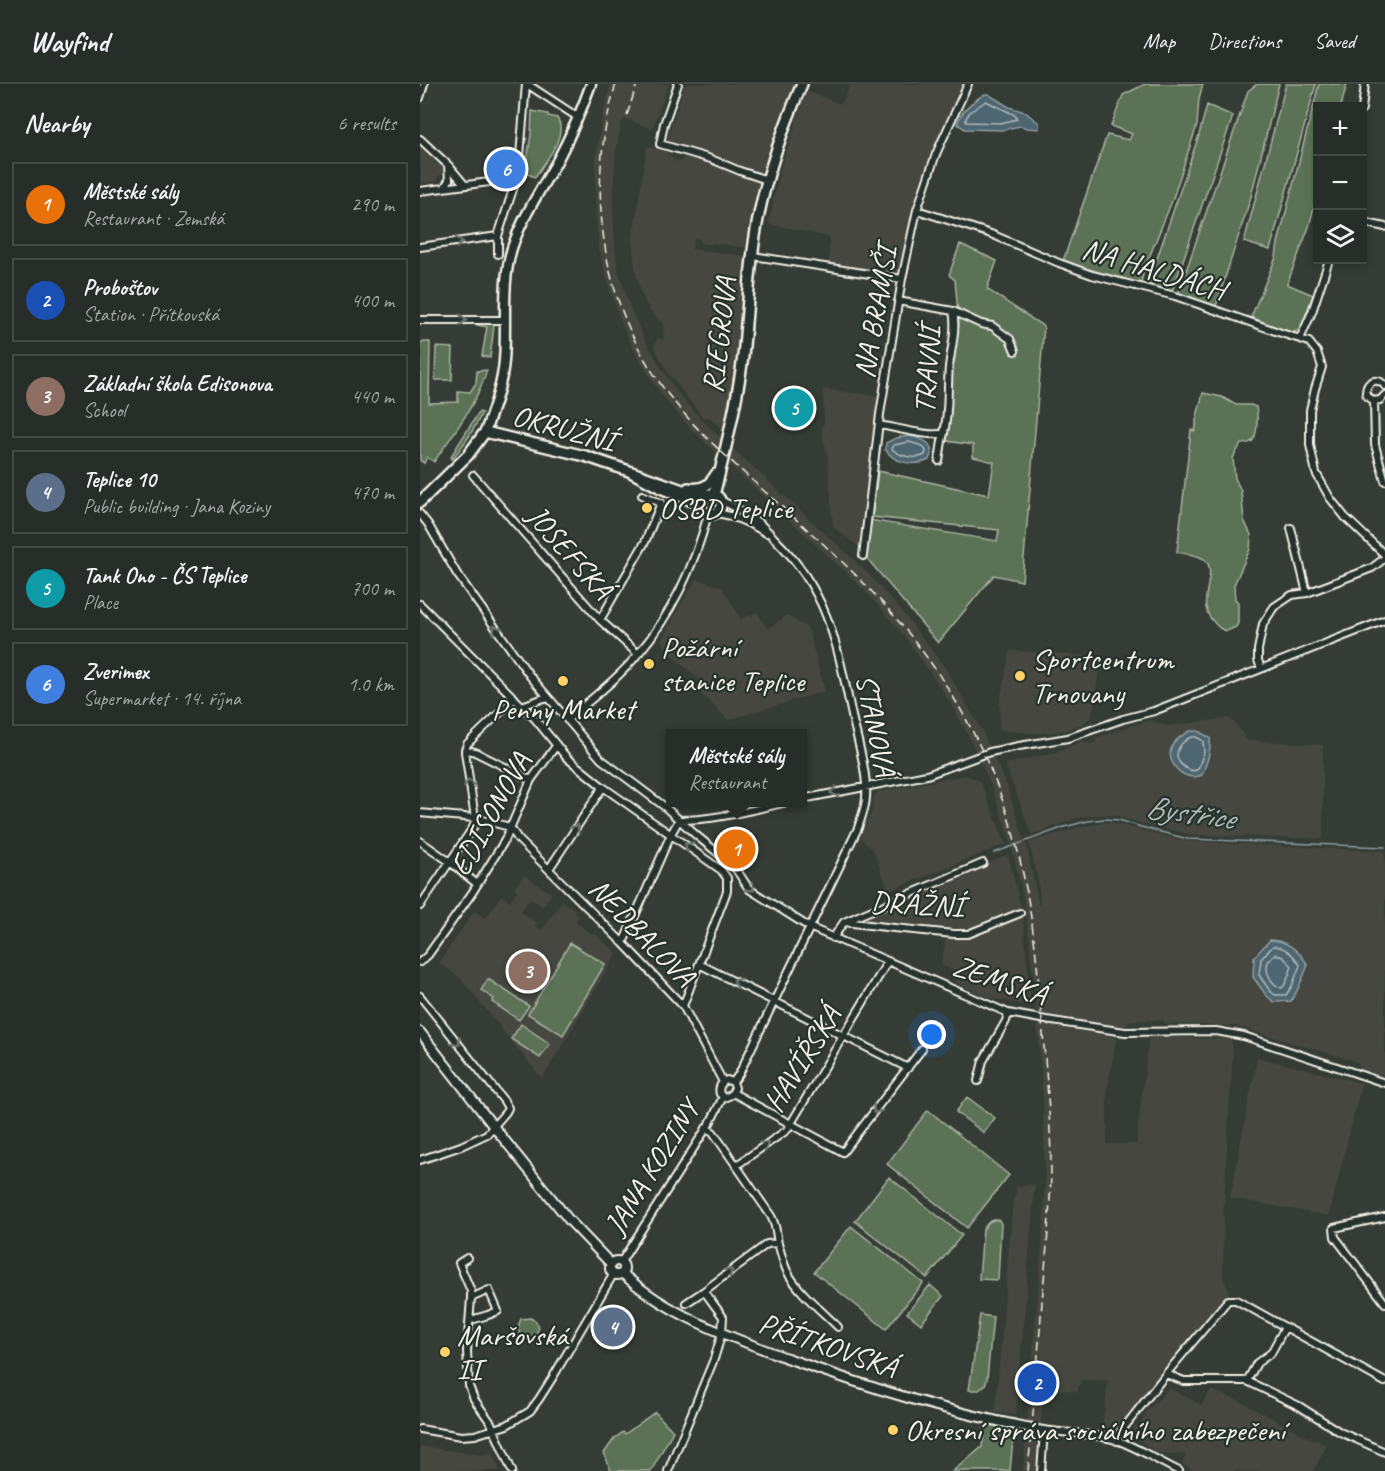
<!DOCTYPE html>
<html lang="en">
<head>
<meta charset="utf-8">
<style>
	body { margin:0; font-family:Caveat,sans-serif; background:#2f3530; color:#f1f3f6 }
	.controls { position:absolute; right:18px; top:18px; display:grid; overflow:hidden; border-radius:0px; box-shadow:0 3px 9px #0003 }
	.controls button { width:54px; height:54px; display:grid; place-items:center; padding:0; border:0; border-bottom:2px solid #434945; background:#272d28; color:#f1f3f6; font:30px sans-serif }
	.you { position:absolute; left:512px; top:951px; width:21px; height:21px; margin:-15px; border:4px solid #fff; border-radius:50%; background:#1a73e8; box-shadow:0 0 0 9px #1a73e833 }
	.badge { display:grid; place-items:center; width:39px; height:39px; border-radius:50%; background:#e69b98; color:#fff; font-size:20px; font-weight:700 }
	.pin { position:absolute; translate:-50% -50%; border:3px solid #fff; box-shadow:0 2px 6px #0006 }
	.popup { position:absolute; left:246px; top:645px; width:141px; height:78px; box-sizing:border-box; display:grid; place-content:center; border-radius:0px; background:#272d28; filter:drop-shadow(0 2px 4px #0005); font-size:20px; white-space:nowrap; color:#a4a8a8 }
	.popup b { font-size:22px; color:#f1f3f6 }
	.popup::after { content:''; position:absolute; left:50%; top:100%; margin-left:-12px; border:12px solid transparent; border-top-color:#272d28 }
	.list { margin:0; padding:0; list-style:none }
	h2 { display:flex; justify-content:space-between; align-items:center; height:78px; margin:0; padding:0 24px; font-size:26px }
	h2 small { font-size:20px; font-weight:400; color:#a4a8a8 }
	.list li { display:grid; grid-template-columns:39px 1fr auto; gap:18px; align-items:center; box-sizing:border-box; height:84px; margin:0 12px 12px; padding:0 12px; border:2px solid #434945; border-radius:0px }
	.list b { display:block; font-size:22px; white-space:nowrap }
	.list p { margin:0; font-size:20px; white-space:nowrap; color:#a4a8a8 }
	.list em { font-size:20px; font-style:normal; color:#a4a8a8 }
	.icon { flex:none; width:33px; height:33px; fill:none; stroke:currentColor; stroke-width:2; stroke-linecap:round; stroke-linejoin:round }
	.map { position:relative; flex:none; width:965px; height:1387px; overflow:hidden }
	header { display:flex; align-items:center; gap:36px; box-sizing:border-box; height:84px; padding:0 30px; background:#272d28; border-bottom:2px solid #434945 }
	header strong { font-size:28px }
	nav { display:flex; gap:33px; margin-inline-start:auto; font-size:21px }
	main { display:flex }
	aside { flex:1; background:#272d28 }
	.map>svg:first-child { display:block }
</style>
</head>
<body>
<header>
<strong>Wayfind</strong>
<nav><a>Map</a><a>Directions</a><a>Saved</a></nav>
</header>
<main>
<aside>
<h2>Nearby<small>6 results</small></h2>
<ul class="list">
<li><span class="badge" style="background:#e8710a">1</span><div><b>Městské sály</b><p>Restaurant · Zemská</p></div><em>290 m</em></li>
<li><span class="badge" style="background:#1a4fb4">2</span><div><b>Proboštov</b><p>Station · Přítkovská</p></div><em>400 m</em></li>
<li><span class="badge" style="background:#8d6e63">3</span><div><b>Základní škola Edisonova</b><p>School</p></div><em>440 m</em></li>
<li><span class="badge" style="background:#5c6f8a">4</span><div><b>Teplice 10</b><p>Public building · Jana Koziny</p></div><em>470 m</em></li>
<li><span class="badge" style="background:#0f9aa8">5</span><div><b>Tank Ono - ČS Teplice</b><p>Place</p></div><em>700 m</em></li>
<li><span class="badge" style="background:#3f7fe0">6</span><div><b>Zverimex</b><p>Supermarket · 14. října</p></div><em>1.0 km</em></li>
</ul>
</aside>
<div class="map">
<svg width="965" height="1387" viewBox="0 0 965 1387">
	<rect width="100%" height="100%" fill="#343c35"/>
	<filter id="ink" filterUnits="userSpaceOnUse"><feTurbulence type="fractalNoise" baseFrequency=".0167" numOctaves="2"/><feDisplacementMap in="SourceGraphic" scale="12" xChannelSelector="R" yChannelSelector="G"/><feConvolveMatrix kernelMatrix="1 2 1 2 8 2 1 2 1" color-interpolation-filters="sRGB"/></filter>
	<g filter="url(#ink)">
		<path fill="#44463f" d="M 191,0 L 249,0 L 232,45 L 205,35 L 202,37 L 196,66 L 193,114 L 195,163 L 198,185 L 203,201 L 212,228 L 225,256 L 247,293 L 258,309 L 282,336 L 446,487 L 480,525 L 524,582 L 562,646 L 587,702 L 607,763 L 619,823 L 620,819 L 618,798 L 609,758 L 659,743 L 689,738 L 761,756 L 785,758 L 965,767 L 965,992 L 941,985 L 938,979 L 934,977 L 816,942 L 745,940 L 743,936 L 707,937 L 707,942 L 701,942 L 631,932 L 632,942 L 697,953 L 687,1006 L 687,1060 L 717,1060 L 717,1048 L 729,953 L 811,955 L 813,966 L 804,1116 L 803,1193 L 809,1207 L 807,1212 L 691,1351 L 681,1350 L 688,1297 L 660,1296 L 658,1308 L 624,1304 L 617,1387 L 603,1387 L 623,1148 L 625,1097 L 623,1013 L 614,899 L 606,829 L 600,798 L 590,757 L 573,707 L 549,653 L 525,610 L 485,553 L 454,517 L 436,498 L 272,346 L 247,318 L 235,301 L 212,263 L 199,233 L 185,189 L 179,165 L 176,134 L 175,80 L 182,34 Z
			M 265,0 L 375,0 L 360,36 L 343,87 L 339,88 L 247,56 Z
			M 431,0 L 545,0 L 519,57 L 480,192 L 408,180 L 410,153 L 348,140 L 361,82 L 387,7 L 421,20 Z
			M 0,62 L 13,73 L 15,80 L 22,80 L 25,83 L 25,89 L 22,91 L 17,93 L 16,98 L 2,100 L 1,99 Z
			M 227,62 L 246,68 L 254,76 L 261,78 L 263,73 L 289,78 L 310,88 L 338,98 L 340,101 L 328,164 L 292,159 L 291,161 L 280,159 L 280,155 L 274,154 L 272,165 L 327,172 L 312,306 L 303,346 L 289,333 L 284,335 L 248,289 L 234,262 L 237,254 L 244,255 L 243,240 L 230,227 L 221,210 L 215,185 L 212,158 Z
			M 403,305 L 459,312 L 440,464 L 413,443 L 407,370 L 401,345 L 404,338 Z
			M 276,495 L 302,503 L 321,535 L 337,528 L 348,545 L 367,531 L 388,544 L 405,607 L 308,636 L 280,609 L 282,598 L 248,568 L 241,556 Z
			M 590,566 L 681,573 L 672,633 L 664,639 L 647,646 L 629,649 L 607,649 L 579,646 L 580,617 Z
			M 810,634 L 823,649 L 827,656 L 903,661 L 903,755 L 773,751 L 729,742 L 693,731 L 675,731 L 657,734 L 612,751 L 585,680 L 633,669 L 663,657 L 671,660 L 676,658 L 675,654 L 730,636 L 747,642 Z
			M 546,691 L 560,697 L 586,760 L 468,807 L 453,766 L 440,754 L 451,729 L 454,712 L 457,708 Z
			M 588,770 L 601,824 L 547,845 L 510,844 L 441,836 L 441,835 L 505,808 Z
			M 104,791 L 132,810 L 123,823 L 110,814 L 101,828 L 117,839 L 115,842 L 122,846 L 142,817 L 156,826 L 154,829 L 159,832 L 155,838 L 172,850 L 174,849 L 197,869 L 122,995 L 40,894 L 19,879 L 54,827 L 66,834 L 80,813 L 82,812 L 90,817 L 97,806 L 94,804 Z
			M 603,832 L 611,922 L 570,914 L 535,899 L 539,889 L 521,881 L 526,853 L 547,854 Z
			M 837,973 L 880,984 L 881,983 L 897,988 L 942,999 L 909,1132 L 810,1114 Z
			M 615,1100 L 596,1331 L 575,1329 L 593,1115 L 595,1112 L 596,1102 Z
			M 749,1304 L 781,1321 L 791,1306 L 820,1317 L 895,1357 L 897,1356 L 907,1361 L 893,1387 L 774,1387 L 762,1380 L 766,1371 L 737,1369 L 711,1350 L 715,1342 L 719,1342 L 727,1327 Z
			M 0,1362 L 61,1371 L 72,1368 L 80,1387 L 0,1387 Z"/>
		<path fill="#5c7257" stroke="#a8b2a0" stroke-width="1.5" d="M 725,0 L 783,0 L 779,15 L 777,41 L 752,117 L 724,186 L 721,199 L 664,184 L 643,177 L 687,51 L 709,56 L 712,50 L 691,42 L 703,11 Z
			M 837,0 L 859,0 L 830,116 L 796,222 L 758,210 L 828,7 Z
			M 866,0 L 896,0 L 850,166 L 824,158 Z
			M 899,0 L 927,0 L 921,22 L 898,22 L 897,111 L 889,143 L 867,200 L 893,211 L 880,246 L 871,249 L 831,233 L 856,173 L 858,159 Z
			M 787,21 L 813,32 L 752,208 L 728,201 L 779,51 Z
			M 112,27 L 128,30 L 128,32 L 137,34 C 149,51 124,79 115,93 L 105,89 L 111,50 Z
			M 540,160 L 577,177 L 567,205 L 624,243 L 602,497 L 574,491 L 518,559 L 445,472 L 449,436 L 577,457 L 579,446 L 452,433 L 458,387 L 569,411 L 574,378 L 553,373 L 553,361 L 527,357 L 532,282 L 539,240 L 535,196 L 529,191 Z
			M 57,240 L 72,240 L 74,242 L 70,274 L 62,272 L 67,243 L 57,241 Z
			M 0,258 L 10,258 L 9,319 L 38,318 L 38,307 L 50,308 L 56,299 L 57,287 L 67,286 C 57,320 34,348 14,378 L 7,373 L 4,379 L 0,376 Z
			M 16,263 L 33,264 L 32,296 L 15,296 Z
			M 783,309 L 802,313 L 816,321 L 831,321 L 836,323 C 838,330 838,354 831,358 C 830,359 823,360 821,360 L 813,374 L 815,394 L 821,407 L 824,436 L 831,451 L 830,465 L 814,501 L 815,515 L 818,518 L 818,539 L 816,543 L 807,547 C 800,546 797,542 792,536 C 775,517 799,489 785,476 C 780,470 765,470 757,468 L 771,346 L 775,347 L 776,342 L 776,336 Z
			M 59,328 L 62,329 C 54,346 44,361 32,375 L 31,372 Z
			M 150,859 L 185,880 L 143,951 L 108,930 Z
			M 68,895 L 109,922 L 99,936 L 72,918 L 74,915 L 61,906 Z
			M 101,940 L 130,960 L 120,974 L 91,955 Z
			M 547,1013 L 575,1034 L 564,1049 L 536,1028 Z
			M 508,1026 L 589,1091 L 547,1144 L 467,1080 Z
			M 469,1093 L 542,1151 L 507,1194 L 435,1137 Z
			M 574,1136 L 579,1136 L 581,1140 L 578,1196 L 559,1195 L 563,1145 L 569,1138 Z
			M 431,1142 L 503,1199 L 466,1245 L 394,1188 Z
			M 510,1201 L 523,1212 L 501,1240 L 487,1229 Z
			M 560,1231 L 573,1233 L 567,1295 L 565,1301 L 559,1306 L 549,1306 Z
			M 110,1234 L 116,1237 L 119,1243 L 116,1251 L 107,1256 C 98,1251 96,1244 101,1235 Z
			M 235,1328 L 253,1347 L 231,1387 L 191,1387 L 184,1369 L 194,1355 L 203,1348 L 205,1350 Z
			M 565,1338 L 594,1345 L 590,1387 L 533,1387 L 562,1363 Z"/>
		<path fill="#4d6672" stroke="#909ea1" stroke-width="1.5" d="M 565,10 L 568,10 L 589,23 L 605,28 L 619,39 L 619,45 L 607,44 L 600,42 L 582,46 L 545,45 L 537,40 C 542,25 552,18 565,10 Z
			M 490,352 C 503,355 517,359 509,376 C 494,383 474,379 465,365 L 466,359 L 476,354 Z
			M 770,647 L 778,647 L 790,654 C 791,668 787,678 782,691 C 779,692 775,693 773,693 C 758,692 746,676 752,662 C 756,655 764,650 770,647 Z
			M 850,856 C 867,856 879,867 888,881 L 878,905 L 871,917 L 854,918 L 846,911 L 833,893 L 834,873 Z"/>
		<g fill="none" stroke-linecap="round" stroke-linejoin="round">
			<path stroke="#b1b9b9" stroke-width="1.5" d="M 566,17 L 595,31 L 597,35 L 581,39 L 546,38 L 546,34 L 550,28 Z
				M 489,358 L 503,362 L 506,367 L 505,371 C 495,376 479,372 472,365 L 474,361 Z
				M 771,653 L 776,653 L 783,657 L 784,668 L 778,685 L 774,687 C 752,682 752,662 771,653 Z
				M 853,862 C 865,862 875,872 880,881 L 872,902 L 866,911 L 855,911 L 850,907 L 839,891 L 841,875 Z
				M 855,870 L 863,873 L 872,882 L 866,899 L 862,904 C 853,902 844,889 848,878 C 849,877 854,871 855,870 Z"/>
			<path stroke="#909ea1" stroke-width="1.5" d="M 574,769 L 644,743 L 668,737 L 684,735 L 699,736 L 721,743 L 768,755 L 965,763"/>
			<defs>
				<path id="minor" d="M 107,0 L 159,34
					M 258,0 L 244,40 L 240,60 L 291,75 L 320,87 L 347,96
					M 0,14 L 4,0
					M 942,25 L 945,0
					M 0,55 L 28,81 L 29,96 L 25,103
					M 29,82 L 44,100
					M 0,107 L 85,96 L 96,96
					M 497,126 L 571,150 L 639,179 L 672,191 L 755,212 L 861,249 L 880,255 L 892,228 L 909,176
					M 942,138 L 965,143
					M 0,163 L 78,152
					M 78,170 L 78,152 L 96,96 L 100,72 L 106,0
					M 333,172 L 482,195
					M 478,217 L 533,227 L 561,240 L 572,242 L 590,255 L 595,267
					M 0,236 L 86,236
					M 880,255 L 889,258 L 897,268 L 902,283 L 895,305 L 890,326 L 890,361 L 896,389 L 910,414 L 925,433 L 965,471
					M 954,317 L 955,361 L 965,397
					M 954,317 L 947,312 L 946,308 C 947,296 958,293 965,302
					M 954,317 L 960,316 L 965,311
					M 459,341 C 474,343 511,354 524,349 C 529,327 527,305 529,283 C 531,265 537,245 533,227
					M 519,377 L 522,357 L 524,349
					M 53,391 L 180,536 L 218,570
					M 300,416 C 312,422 325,428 335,436 C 343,441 349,449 355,455 C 409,508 417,561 432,632 C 437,654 448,691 446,713 C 446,723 441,734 438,744 L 319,990 L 313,998
					M 295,429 C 314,431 330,439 346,449
					M 0,430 L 8,440 L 37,490 L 110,592 L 181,675 L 245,723 L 277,752 L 308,777 L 316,785 L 329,805 L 389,843 L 588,929 L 626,936 L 705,948 L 796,947 L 824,952 L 965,999
					M 871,444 L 887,509
					M 443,472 L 460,330 L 482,195 L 497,126 L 516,70 L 548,0
					M 0,520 L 116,636 L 147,674 L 183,703 L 301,786 L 307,794 L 307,807 L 263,922
					M 180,536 L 225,458 L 241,419 L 222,411
					M 841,585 L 838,576 L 838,566 L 843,540 L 854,523 L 872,511 L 887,509 L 952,484 L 965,474
					M 102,622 L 127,613
					M 147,636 C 171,615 198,595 218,570 C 252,530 275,480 288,430
					M 45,665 L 55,668 L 111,696
					M 382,715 L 507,691 L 570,668 L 599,662 L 648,654 L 703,635 L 734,627 L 965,536
					M 0,729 L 55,734 L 90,743
					M 259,736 C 296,736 331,726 367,718
					M 90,743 L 98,755 L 203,859 L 263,922 L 303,998
					M 0,757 L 30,778 L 57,800
					M 129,785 L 183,703
					M 0,822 L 54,742 L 55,734 L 45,668 L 47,660 L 94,615
					M 424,838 L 474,844 L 534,850 L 548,850 L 600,829
					M 413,854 L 424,838 L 563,779
					M 203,859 L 251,750 L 259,736
					M 0,878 L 8,871 L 52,809 L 85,756 L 111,696 L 136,662
					M 279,880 L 488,984
					M 0,912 L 84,1017 L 88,1024 L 86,1028 L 67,1050 L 41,1062 L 0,1076
					M 307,996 L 313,998 L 315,1004 L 311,1011 L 304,1014 L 300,1010 C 298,1004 301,998 307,996 Z
					M 558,997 L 563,977 L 586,937 L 588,929
					M 313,1009 L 423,1068 L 502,965
					M 286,1044 L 293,1048 L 351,1132 C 357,1143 356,1149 358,1160 C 361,1168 363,1179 367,1187 C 377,1207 402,1227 418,1243
					M 317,1081 L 367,1046 L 468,877
					M 965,1133 L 914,1144 L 915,1153 L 965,1219
					M 47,1174 L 39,1179 L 51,1207 L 51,1214 L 47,1267 L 49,1302 L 54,1315 L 71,1339 L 92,1387
					M 201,1178 L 291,1037 L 303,1013
					M 266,1219 L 284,1207
					M 51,1236 L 68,1231 L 78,1227 L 69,1206 L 51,1214
					M 746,1290 L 764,1297 L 827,1297 L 879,1322 L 920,1348 L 965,1368
					M 827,1297 L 837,1279 L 851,1269 L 865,1243
					M 612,1344 C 639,1350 669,1348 696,1356 C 717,1363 738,1377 759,1387
					M 0,1345 L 41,1352 L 55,1351 L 87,1341 L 110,1327 L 119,1315 L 133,1293 L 193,1191
					M 697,1357 L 699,1350 L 746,1290 L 808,1216 L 816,1216 L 965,1298
					M 248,1387 L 294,1275 L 302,1249 L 303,1233 L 284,1207 L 347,1160 L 358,1159
					M 621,1387 L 624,1347"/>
				<path id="tertiary" d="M 0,948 L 74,1043 L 149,1136 L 191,1180
					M190 1184a7 7 0 1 1 14 0a7 7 0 1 1-14 0Z
					M 202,1189 C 249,1232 310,1253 367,1274 C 447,1303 529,1329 612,1344"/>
				<path id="secondary" d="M 65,348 C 73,325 82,302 84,277 C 87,240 81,200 92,164 C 102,134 120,107 136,79 C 150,53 161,28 171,0"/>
				<path id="primary" d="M 268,404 C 282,406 289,402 296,390
					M281 420a10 10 0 1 1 20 0a10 10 0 1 1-20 0Z
					M 294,411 C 306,365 317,319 323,272 C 328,226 329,180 338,135 C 347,88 363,44 382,0
					M 0,418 L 48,371 L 65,348 L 165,372 L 209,387
					M 281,423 L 277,419 L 241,404 L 209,387 L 274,410 L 285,412"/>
			</defs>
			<use href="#minor" stroke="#f4f1e8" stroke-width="10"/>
			<use href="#tertiary" stroke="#f4f1e8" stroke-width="12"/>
			<use href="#secondary" stroke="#f4f1e8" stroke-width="13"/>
			<use href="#primary" stroke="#f4f1e8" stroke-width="14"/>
			<use href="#minor" stroke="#26332d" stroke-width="6"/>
			<use href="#tertiary" stroke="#26332d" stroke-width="8"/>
			<use href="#secondary" stroke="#26332d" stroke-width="8"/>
			<use href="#primary" stroke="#26332d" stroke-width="9"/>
			<path stroke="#f4f1e8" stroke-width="1.5" stroke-dasharray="9 4.5" stroke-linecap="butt" d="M 196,0 C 162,111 183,237 261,326 C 282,351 308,374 332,396 C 374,434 418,471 456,512 C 507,566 549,630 576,699 C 605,772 615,848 621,925 C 625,979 631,1033 631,1087 C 630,1131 626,1174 622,1218 C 618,1274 613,1331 608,1387
				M 207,31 L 217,0"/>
		</g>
		<defs><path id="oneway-chevron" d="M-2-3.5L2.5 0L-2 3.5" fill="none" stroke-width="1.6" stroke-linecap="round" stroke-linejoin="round" transform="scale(1.5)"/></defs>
		<g stroke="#6e766e">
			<use href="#oneway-chevron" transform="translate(39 158) rotate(-8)"/>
			<use href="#oneway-chevron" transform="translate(43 236)"/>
			<use href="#oneway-chevron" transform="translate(76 545) rotate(-126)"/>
			<use href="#oneway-chevron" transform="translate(49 699) rotate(-99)"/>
			<use href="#oneway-chevron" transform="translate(414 708) rotate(168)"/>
			<use href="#oneway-chevron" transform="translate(156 744) rotate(-57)"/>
			<use href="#oneway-chevron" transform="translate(268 762) rotate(-145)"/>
			<use href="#oneway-chevron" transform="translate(331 804) rotate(43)"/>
			<use href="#oneway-chevron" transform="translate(317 898) rotate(-154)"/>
			<use href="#oneway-chevron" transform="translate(37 958) rotate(51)"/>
			<use href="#oneway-chevron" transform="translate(456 1026) rotate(128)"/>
			<use href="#oneway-chevron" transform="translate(345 1061) rotate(-35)"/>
			<use href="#oneway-chevron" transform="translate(309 1188) rotate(-37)"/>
		</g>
	</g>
	<g fill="#ffd166" stroke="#26332d" stroke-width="2">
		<circle cx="227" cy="424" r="6"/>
		<circle cx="229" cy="580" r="6"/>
		<circle cx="600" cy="592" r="6"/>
		<circle cx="143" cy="597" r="6"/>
		<circle cx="25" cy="1268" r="6"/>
		<circle cx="473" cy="1346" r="6"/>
	</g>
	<g text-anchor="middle" stroke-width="4.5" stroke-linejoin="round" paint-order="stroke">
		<g font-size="30" fill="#f4f1e8" stroke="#26332d">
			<text transform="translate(734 185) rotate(17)" y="10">NA HALDÁCH</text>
			<text transform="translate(455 228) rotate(-80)" y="10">NA BRAMŠI</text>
			<text transform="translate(299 251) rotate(-83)" y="10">RIEGROVA</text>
			<text transform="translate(507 286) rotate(-86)" y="10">TRAVNÍ</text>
			<text transform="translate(144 344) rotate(15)" y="10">OKRUŽNÍ</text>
			<text transform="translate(150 468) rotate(49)" y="10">JOSEFSKÁ</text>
			<text transform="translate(456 641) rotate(79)" y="10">STANOVÁ</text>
			<text transform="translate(70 730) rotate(-61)" y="10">EDISONOVA</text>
			<text transform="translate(497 820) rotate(3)" y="10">DRÁŽNÍ</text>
			<text transform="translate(222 848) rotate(46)" y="10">NEDBALOVA</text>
			<text transform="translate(580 896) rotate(19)" y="10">ZEMSKÁ</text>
			<text transform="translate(382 975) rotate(-58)" y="10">HAVÍŘSKÁ</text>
			<text transform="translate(232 1083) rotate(-58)" y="10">JANA KOZINY</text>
			<text transform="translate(408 1261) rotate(19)" y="10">PŘÍTKOVSKÁ</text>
		</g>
		<g font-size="30" fill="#f4f1e8" stroke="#26332d" text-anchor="start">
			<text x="239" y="434">OSBD Teplice</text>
			<text x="241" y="573">Požární<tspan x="241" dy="34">stanice Teplice</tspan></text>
			<text x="612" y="585">Sportcentrum<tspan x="612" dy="34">Trnovany</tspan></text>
			<text x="143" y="635" text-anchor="middle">Penny Market</text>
			<text x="37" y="1261">Maršovská<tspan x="37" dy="34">II</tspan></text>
			<text x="485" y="1356">Okresní správa sociálního zabezpečení</text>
		</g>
		<g font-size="32" font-style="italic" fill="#b1b9b9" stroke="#26332d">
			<text transform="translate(770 728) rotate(8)" y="11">Bystřice</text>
		</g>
	</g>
</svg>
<div class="controls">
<button>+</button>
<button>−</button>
<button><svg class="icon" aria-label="layers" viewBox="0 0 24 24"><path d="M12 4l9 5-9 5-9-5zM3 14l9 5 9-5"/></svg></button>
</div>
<div class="you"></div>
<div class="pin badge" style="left:316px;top:765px;background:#e8710a">1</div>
<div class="popup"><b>Městské sály</b>Restaurant</div>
<div class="pin badge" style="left:617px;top:1299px;background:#1a4fb4">2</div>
<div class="pin badge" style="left:108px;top:887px;background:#8d6e63">3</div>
<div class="pin badge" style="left:193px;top:1243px;background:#5c6f8a">4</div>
<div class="pin badge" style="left:374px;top:324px;background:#0f9aa8">5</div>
<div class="pin badge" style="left:86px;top:85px;background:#3f7fe0">6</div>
</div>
</main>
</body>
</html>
